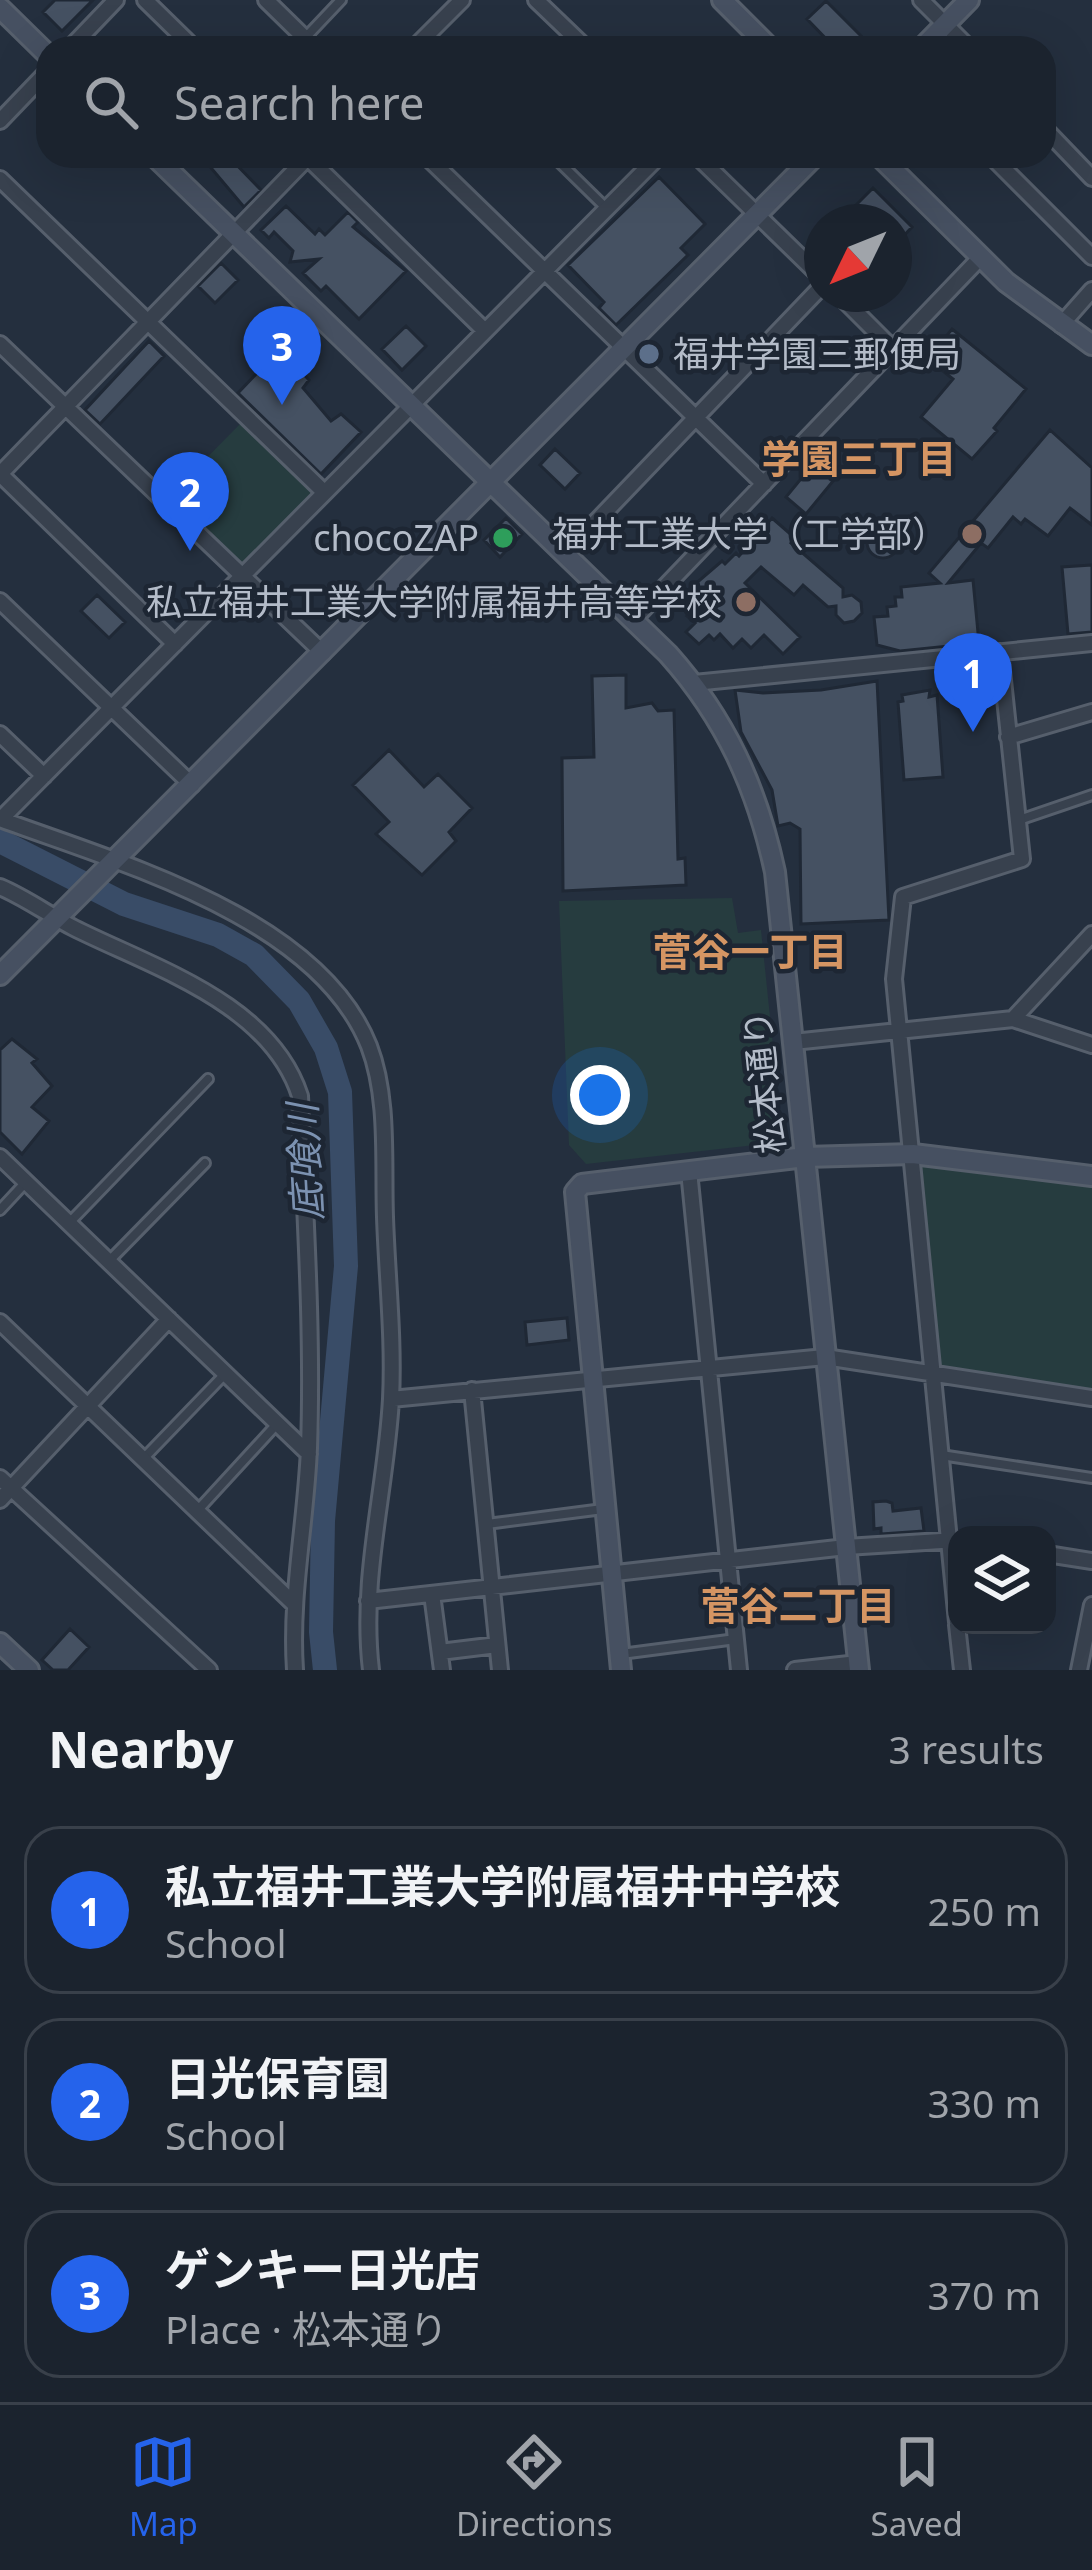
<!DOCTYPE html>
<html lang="en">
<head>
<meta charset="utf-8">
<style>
	body { margin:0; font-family:"Noto Sans","Noto Sans JP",sans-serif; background:#242b36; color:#f1f3f6 }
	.controls { position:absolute; right:36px; bottom:36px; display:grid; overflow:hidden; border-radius:24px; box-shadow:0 12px 48px #0002 }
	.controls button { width:108px; height:108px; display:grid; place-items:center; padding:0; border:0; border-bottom:3px solid #39404a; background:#1b232e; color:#f1f3f6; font:60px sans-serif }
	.compass { position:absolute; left:804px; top:204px; width:108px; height:108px; border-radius:50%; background:#1b232e; box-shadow:0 12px 48px #0002; rotate:227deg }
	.you { position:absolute; left:600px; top:1095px; width:42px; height:42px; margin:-30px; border:9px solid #fff; border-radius:50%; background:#1a73e8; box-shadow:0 0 0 18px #1a73e833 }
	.badge { display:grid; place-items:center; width:78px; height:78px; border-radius:50%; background:#2563eb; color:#fff; font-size:39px; font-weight:700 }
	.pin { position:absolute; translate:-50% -99px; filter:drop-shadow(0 3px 6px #0008) }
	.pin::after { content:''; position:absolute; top:63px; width:42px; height:36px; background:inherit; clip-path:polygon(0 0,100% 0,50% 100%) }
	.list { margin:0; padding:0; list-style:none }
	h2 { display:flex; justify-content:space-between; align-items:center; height:156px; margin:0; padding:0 48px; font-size:51px }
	h2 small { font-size:39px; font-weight:400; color:#a0a4aa }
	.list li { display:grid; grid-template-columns:78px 1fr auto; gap:36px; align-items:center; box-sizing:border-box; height:168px; margin:0 24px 24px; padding:0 24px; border:3px solid #39404a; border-radius:36px }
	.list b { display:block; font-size:45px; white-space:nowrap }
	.list p { margin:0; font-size:39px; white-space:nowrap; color:#a0a4aa }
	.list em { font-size:39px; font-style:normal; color:#a0a4aa }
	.icon { flex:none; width:66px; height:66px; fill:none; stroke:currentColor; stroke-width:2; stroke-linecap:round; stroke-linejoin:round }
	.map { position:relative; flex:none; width:1092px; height:1670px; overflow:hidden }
	.search { position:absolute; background:#1b232e; box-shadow:0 12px 48px #0002; left:36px; right:36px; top:36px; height:132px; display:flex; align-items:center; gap:30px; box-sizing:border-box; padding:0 42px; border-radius:36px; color:#a0a4aa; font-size:45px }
	.sheet { height:732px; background:#1b232e }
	nav { display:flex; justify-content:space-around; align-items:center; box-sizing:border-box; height:168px; border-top:3px solid #39404a; background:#1b232e; font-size:33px; color:#a0a4aa }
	nav a { display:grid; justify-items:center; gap:6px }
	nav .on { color:#2563eb }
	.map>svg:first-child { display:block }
</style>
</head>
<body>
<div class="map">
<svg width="1092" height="1670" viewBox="0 0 1092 1670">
	<rect width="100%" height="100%" fill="#242f3e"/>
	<path fill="#263c3f" d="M 241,423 L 324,492 L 242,576 L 164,501 Z
		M 732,898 L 738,933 L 761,930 L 783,1142 L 586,1164 L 569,1145 L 559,901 Z
		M 913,1154 L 1092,1181 L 1092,1392 L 933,1372 Z"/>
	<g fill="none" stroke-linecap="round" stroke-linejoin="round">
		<path stroke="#394c67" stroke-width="24" d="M 0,841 L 124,904 L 218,935 L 254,955 L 299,1001 L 326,1048 L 340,1092 L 346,1266 L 323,1521 L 321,1632 L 325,1670"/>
	</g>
	<path fill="#455162" stroke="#1f2835" stroke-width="3" d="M 55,0 L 93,0 L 62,31 L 43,12 Z
		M 826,1 L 861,36 L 848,48 L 835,48 L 807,19 Z
		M 201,156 L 228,156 L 261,190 L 244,207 Z
		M 659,177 L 705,224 L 681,248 L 688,255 L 616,325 L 599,308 L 604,302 L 568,265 Z
		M 873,188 L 912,227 L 894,246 L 894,222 L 839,222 Z
		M 286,206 L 315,234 L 319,229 L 325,235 L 348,212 L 358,222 L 353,227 L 406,271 L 359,319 L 326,286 L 321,291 L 303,273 L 319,259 L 290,262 L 293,251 L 274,232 L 269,238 L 261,230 Z
		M 221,263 L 238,280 L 215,303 L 198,286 Z
		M 406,326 L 426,346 L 402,370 L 382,349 Z
		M 952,329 L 1026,389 L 994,428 L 997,431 L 972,459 L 921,417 L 953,379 L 928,359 Z
		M 149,341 L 164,356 L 100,424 L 85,410 Z
		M 280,349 L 309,380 L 303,388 L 331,421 L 341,414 L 361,432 L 321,474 L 238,393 Z
		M 1050,430 L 1092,468 L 1092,525 L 1070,508 L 1048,536 L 1025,519 L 1021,524 L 1013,517 L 988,548 L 981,543 L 948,583 L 973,580 L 979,643 L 900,651 L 877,645 L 874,617 L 888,616 L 887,607 L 896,606 L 895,597 L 902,597 L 901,587 L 940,583 L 929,573 Z
		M 555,449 L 580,473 L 565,489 L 540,465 Z
		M 823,452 L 843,469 L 806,514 L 786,497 Z
		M 506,518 L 522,534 L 500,557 L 484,540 Z
		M 772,518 L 795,538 L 791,543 L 843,588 L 843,597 L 852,595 L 861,602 L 862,613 L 854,621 L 844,623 L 836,615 L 836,606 L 828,607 L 803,585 L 794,595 L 761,567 L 745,583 L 800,637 L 783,654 L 764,635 L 751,648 L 742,639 L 733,648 L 720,634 L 714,640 L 709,635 L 699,644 L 686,632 L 695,623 L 687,616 L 693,610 L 680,597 L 722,561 L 725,564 L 736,553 L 739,556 Z
		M867 542a16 16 0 1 1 32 0a16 16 0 1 1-32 0Z
		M 1092,565 L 1092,632 L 1068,634 L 1062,567 Z
		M 97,595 L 125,622 L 109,638 L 81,611 Z
		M 626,675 L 626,708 L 652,703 L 658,711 L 674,710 L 678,859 L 685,858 L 686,885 L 563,891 L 562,758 L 594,757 L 592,676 Z
		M 877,681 L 889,920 L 801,924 L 800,829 L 790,823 L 778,826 L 772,790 L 741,732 L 735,690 L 763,693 L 821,690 Z
		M 930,690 L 929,697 L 937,695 L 943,777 L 904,780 L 898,702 L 903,701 L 902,695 Z
		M 389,750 L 424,787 L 438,774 L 472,808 L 449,832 L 456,841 L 422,875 L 376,834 L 389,822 L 353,785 Z
		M 12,1039 L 37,1059 L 32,1063 L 52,1086 L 32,1107 L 49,1121 L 22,1154 L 0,1132 L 0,1050 Z
		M 567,1318 L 569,1340 L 527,1345 L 525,1322 Z
		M 886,1501 L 892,1503 L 893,1511 L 921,1508 L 924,1531 L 881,1534 L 881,1528 L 874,1529 L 873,1502 Z
		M 70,1629 L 89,1647 L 68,1670 L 53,1670 L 42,1660 Z"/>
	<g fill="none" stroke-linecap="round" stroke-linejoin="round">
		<defs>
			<path id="lane" d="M 428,34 L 442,48
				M 306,37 L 341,0
				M 553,156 L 605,207
				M 1019,820 L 1092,795
				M 0,1210 L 26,1182
				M 70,1222 L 208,1079
				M 110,1260 L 205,1163
				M 941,1455 L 1092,1478
				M 144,1458 L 225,1374
				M 198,1510 L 277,1424
				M 487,1524 L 603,1509
				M 621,1654 L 736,1639"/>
			<path id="street" d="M 145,0 L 194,48
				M 266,0 L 315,48
				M 536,0 L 586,48
				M 921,0 L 969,48
				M 70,48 L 116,0
				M 414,48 L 462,0
				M 0,121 L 48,71
				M 1044,128 L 1092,178
				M 306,156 L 485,331
				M 426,156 L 764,484
				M 697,156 L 822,278
				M 991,156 L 1092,257
				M 0,179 L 324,492
				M 838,294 L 893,349
				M 1061,325 L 1092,290
				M 0,344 L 323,653
				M 0,474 L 309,156
				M 0,474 L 175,644
				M 566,553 L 822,286
				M 0,601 L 192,785
				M 634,619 L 980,258
				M 694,683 L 1092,643
				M 0,734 L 44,776
				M 1008,737 L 1092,712
				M 0,819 C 119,863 318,917 369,1046 C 389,1098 383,1162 385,1217 C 387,1277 394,1339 391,1399 C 386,1490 360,1578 371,1670
				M 1,819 L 659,156
				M 0,887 C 26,898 49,915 74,928 C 154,968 270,1003 300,1096 C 305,1213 313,1330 309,1448 C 306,1523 290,1595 295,1670
				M 1013,1019 L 1092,934
				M 793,1042 L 1013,1019 L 1092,1045
				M 0,1157 L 309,1454
				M 689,1171 L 739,1670
				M 0,1322 L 293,1603
				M 472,1390 L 500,1670
				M 391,1399 L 825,1357 L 1092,1398
				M 0,1478 L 209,1670
				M 0,1500 L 169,1319
				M 1047,1554 L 1092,1561
				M 432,1594 L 442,1670
				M 368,1601 L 846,1547 L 957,1540
				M 957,1622 L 894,979 L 903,897 L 1022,859 L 1000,652
				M 957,1625 L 962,1670
				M 440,1652 L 497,1645
				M 795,1670 L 858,1663
				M 1079,1670 L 1092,1605"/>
			<path id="secondary" d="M 722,0 L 770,48
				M 0,8 L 48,55
				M 922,48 L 969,0
				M 154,156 L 668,654 C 726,719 757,788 775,872 L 859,1670
				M 879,156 L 1006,282 L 1092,345
				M 0,975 L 815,156
				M 0,1643 L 29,1670
				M 621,1670 L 575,1192 L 582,1184 L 805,1157 L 913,1154 L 1092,1176"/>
		</defs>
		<use href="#lane" stroke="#565f6c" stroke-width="14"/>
		<use href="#street" stroke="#565f6c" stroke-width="20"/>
		<use href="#secondary" stroke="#565f6c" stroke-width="24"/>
		<use href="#lane" stroke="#38414e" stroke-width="8"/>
		<use href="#street" stroke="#38414e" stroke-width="14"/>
		<use href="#secondary" stroke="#465061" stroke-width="18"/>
	</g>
	<circle fill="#5c6f8a" stroke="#1d2633" stroke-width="4.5" cx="649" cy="354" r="12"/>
	<g fill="#8d6e63" stroke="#1d2633" stroke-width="4.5">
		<circle cx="972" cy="534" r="12"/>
		<circle cx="746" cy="602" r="12"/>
	</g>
	<circle fill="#2e9e5b" stroke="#1d2633" stroke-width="4.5" cx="503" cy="538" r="12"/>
	<g text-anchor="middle" stroke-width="9" stroke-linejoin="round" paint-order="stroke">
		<g font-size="36" fill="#b4bcc9" stroke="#1d2633" text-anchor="end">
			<text x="673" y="367" text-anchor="start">福井学園三郵便局</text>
			<text x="948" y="547">福井工業大学（工学部）</text>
			<text x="479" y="551">chocoZAP</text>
			<text x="722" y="615">私立福井工業大学附属福井高等学校</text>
		</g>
		<g font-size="36" fill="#b4bcc9" stroke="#1d2633">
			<text transform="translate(764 1082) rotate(-96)" y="13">松本通り</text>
		</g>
		<g font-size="39" font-weight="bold" fill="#d59563" stroke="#1d2633">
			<text x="859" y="473">学園三丁目</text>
			<text x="750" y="966">菅谷一丁目</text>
			<text x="798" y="1620">菅谷二丁目</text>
		</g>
		<g font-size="39" font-style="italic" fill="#7c92b1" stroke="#1d2633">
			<text transform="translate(305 1162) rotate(-93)" y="14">底喰川</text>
		</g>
	</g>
</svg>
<div class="controls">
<button><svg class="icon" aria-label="layers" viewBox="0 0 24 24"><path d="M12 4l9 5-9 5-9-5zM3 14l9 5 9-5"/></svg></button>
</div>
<svg class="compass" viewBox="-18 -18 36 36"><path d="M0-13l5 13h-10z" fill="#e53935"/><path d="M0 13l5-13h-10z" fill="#a0a4aa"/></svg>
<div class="you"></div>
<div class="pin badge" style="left:973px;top:732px">1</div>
<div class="pin badge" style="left:190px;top:551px">2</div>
<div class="pin badge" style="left:282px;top:405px">3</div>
<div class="search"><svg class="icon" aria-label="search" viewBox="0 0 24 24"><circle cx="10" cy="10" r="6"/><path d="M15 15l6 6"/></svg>Search here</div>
</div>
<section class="sheet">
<h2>Nearby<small>3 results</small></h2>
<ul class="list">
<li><span class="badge">1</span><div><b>私立福井工業大学附属福井中学校</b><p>School</p></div><em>250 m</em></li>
<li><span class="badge">2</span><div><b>日光保育園</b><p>School</p></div><em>330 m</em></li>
<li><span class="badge">3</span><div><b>ゲンキー日光店</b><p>Place · 松本通り</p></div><em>370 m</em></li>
</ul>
</section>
<nav>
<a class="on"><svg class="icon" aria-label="map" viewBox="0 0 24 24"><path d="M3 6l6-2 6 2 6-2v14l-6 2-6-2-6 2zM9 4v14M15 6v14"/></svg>Map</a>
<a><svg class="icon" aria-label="directions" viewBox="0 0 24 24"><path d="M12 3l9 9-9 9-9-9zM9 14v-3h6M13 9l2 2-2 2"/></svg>Directions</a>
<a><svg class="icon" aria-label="saved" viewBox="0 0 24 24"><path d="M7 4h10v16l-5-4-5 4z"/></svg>Saved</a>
</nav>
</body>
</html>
